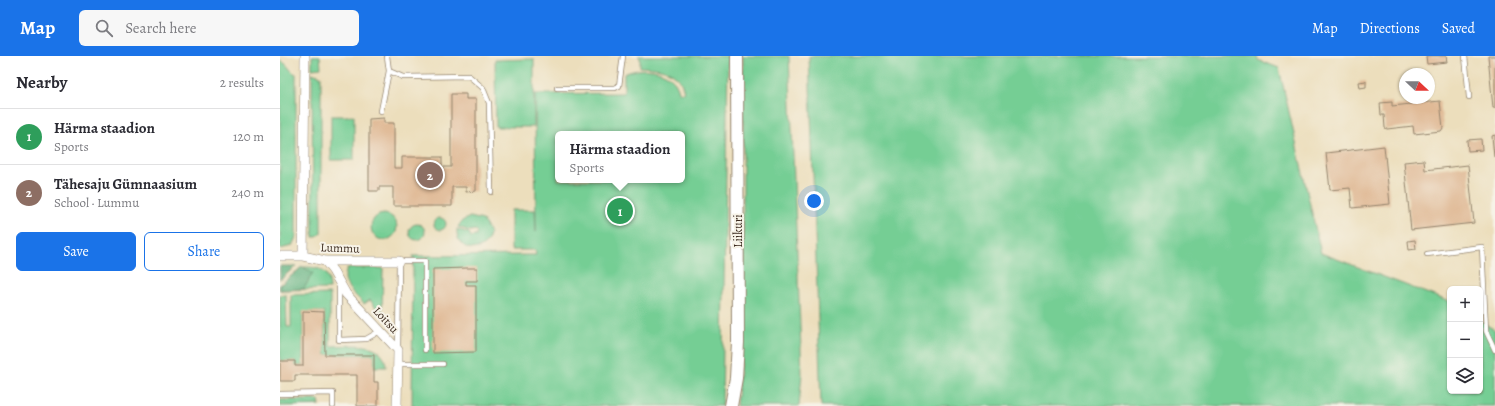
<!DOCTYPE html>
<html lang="en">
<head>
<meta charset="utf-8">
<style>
	body { margin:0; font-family:Alegreya,serif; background:#f7f7f7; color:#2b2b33 }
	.controls { position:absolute; right:12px; bottom:12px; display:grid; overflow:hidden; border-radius:6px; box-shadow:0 1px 3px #0004 }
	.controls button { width:36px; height:36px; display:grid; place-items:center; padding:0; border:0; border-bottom:1px solid #e1e1e2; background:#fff; color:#2b2b33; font:20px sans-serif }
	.compass { position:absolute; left:1119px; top:12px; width:36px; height:36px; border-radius:50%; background:#fff; box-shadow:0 1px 3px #0004; rotate:112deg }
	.you { position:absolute; left:534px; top:145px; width:14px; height:14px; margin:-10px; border:3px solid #fff; border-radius:50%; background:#1a73e8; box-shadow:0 0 0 6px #1a73e833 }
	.badge { display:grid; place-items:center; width:26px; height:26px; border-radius:50%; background:#1a73e8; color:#fff; font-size:13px; font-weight:700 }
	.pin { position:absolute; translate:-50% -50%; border:2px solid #fff; box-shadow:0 1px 4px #0006 }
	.popup { position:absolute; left:275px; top:75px; width:130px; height:52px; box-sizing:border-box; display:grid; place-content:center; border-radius:6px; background:#fff; filter:drop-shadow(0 1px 3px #0005); font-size:13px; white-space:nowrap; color:#7c7c81 }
	.popup b { font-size:15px; color:#2b2b33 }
	.popup::after { content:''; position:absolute; left:50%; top:100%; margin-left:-8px; border:8px solid transparent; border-top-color:#fff }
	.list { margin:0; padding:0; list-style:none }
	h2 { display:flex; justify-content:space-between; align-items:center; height:52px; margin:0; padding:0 16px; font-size:17px }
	h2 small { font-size:13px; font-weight:400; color:#7c7c81 }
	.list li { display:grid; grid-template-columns:26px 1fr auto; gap:12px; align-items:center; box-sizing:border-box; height:56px; padding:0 16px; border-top:1px solid #e1e1e2 }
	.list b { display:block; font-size:15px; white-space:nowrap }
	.list p { margin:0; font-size:13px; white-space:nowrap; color:#7c7c81 }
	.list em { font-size:13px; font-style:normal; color:#7c7c81 }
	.actions { display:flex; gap:8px; padding:12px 16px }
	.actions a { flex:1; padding:9px 0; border:1px solid #1a73e8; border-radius:6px; text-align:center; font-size:14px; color:#1a73e8 }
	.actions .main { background:#1a73e8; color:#fff }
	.icon { flex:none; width:22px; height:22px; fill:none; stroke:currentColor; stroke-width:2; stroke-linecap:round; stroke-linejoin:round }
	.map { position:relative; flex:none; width:1215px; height:350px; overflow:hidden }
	header { display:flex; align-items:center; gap:24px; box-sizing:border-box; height:56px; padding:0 20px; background:#1a73e8; color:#fff }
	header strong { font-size:19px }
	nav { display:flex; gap:22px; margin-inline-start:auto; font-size:14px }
	.search { width:280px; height:36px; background:#f7f7f7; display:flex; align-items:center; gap:10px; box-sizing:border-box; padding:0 14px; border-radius:6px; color:#7c7c81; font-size:15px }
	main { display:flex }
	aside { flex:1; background:#fff }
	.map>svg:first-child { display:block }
</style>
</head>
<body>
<header>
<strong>Map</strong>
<div class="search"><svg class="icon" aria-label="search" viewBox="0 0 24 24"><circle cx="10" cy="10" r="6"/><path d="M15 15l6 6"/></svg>Search here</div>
<nav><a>Map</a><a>Directions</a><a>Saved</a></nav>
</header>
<main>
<aside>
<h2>Nearby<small>2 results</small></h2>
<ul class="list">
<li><span class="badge" style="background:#2e9e5b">1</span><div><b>Härma staadion</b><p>Sports</p></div><em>120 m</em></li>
<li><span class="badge" style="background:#8d6e63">2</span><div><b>Tähesaju Gümnaasium</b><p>School · Lummu</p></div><em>240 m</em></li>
</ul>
<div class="actions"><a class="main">Save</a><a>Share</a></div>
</aside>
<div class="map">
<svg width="1215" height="350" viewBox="0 0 1215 350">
	<rect width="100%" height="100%" fill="#f7f3e8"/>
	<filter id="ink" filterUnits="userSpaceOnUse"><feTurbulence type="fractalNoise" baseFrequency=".025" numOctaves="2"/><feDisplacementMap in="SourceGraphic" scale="8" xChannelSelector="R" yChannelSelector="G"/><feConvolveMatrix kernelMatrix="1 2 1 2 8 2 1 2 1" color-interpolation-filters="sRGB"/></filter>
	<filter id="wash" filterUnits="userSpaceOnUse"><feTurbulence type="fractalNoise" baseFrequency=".012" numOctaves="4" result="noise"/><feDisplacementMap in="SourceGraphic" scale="16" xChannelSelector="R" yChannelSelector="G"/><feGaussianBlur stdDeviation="0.9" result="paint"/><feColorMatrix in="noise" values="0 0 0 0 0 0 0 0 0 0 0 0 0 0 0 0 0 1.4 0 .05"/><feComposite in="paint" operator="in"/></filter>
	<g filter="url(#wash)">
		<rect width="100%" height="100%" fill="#ecdebc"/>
		<path fill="#74ce94" stroke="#587c59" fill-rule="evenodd" d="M 32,0 L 40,0 L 41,12 L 32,13 Z
			M 358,0 L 448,0 L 442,350 L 132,350 L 133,200 L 256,199 L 255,194 L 231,194 L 231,154 L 255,154 L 256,176 L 255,38 L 344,37 L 344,18 C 363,9 395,13 399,36 L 404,37 C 401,13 379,12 360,11 L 360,1 ZM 278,78 L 402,78 L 402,124 L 278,124 Z
			M 463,0 L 509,0 L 522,318 L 519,350 L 456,350 L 463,281 Z
			M 529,0 L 977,0 L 978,4 L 999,12 L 1041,197 L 1170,246 L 1170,335 L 1200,335 L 1200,265 L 1215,274 L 1215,350 L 541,350 Z
			M 254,3 L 254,71 L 216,71 L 215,4 Z
			M 0,5 C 8,7 9,15 16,18 L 16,181 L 12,190 L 0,193 Z
			M 32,17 L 41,20 L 41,177 L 37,181 L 33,181 Z
			M 51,60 L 74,60 L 74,104 L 51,104 Z
			M91 171a13 13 0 1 1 26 0a13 13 0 1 1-26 0Z
			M 190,161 L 203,164 L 210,177 C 207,200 175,197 177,173 L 189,177 L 191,181 L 196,180 L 197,176 L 195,174 L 190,175 L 178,171 L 182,165 Z
			M154 168a6 6 0 1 1 12 0a6 6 0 1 1-12 0Z
			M129 176a8 8 0 1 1 16 0a8 8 0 1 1-16 0Z
			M 22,211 C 40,211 49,213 50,233 L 0,234 L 0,229 Z
			M 67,212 L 103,212 L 102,259 L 90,244 L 84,248 C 73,236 60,229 67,212 Z
			M 50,238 L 50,290 C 71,290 105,283 106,311 L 94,311 L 94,299 L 45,299 L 44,256 L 23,256 L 23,310 L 15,310 L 15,305 L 0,305 L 0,239 L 6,239 L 7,271 L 11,271 L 11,239 Z
			M 0,344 L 39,344 L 40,349 L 0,350 Z"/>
		<path fill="#5fb17e" stroke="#4d6e4e" d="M 0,210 L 16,210 L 0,224 Z
			M 22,211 L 33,216 L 24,233 L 0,234 L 0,229 Z"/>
		<g id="blocks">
			<path fill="#e0ba96" d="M 1146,0 L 1166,0 L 1167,6 L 1147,8 Z
				M 1208,0 L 1215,0 L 1215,52 L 1213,52 Z
				M 1086,25 L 1086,31 L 1080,32 L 1079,26 Z
				M 171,38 L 186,38 L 186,43 L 196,43 L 196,135 L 186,136 L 186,131 L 172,131 L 172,150 L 113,150 L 113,131 L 99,131 L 99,135 L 89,135 L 89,63 L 104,62 L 104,67 L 114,67 L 114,112 L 122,112 L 122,101 L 162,101 L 162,111 L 171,111 Z
				M 1160,45 L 1163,72 L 1161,75 L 1134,78 L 1133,70 L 1107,73 L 1105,72 L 1104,59 L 1101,59 L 1100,47 L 1112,46 L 1112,50 Z
				M 1215,79 L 1215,101 L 1214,101 L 1212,80 Z
				M 1201,83 L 1202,94 L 1188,95 L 1187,84 Z
				M 1104,90 L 1110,148 L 1072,152 L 1070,132 L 1050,134 L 1046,97 Z
				M 1144,104 L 1145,114 L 1188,109 L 1194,167 L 1131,174 L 1124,106 Z
				M 1135,184 L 1136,193 L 1129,194 L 1128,185 Z
				M 187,212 L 197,212 L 197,225 L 186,225 L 186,229 L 196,229 L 196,296 L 153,297 L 153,213 Z
				M 23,255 L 44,256 L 45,299 L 94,299 L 94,326 L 98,326 L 98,350 L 77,350 L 77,319 L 15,319 L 15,325 L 0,325 L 0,305 L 15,305 L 15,310 L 23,310 Z"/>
		</g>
	</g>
	<g filter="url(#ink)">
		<use href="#blocks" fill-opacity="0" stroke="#94846d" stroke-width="1"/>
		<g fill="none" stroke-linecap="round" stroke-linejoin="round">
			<defs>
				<path id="service" d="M 107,0 L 109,15 L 123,21 L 189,20 L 203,32 L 209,47 L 211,136
					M 1185,0 L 1189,41
					M 277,32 L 335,32 L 339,30 L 343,0
					M 101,55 L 109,15
					M 1147,198 L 1202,191 L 1206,275 L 1215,294
					M 59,229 L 59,284 L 86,283 L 100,275
					M 118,292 L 119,205 L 145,205 L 145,294
					M 118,308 L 163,308
					M 0,338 L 53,337 L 53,350"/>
				<path id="minor" d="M 0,200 L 23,200 L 45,205 L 119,205
					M 23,200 L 25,0
					M 45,205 L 53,215 L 66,238 L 118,294 L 117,350"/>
				<path id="tertiary" d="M 451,350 L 456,322 L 458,286 L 457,0"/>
			</defs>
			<use href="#service" stroke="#94846d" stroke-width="6"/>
			<use href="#minor" stroke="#94846d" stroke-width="10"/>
			<use href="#tertiary" stroke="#94846d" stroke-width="14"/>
			<use href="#service" stroke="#fff" stroke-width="4.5"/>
			<use href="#minor" stroke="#fff" stroke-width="9"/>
			<use href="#tertiary" stroke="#fff" stroke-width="12"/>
		</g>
	</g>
	<g text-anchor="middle" stroke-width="4" stroke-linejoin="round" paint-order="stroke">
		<g font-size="12" fill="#3b2a1e" stroke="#f7f3e8">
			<text transform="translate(458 175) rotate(-90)" y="4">Liikuri</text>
			<text transform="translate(60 192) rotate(2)" y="4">Lummu</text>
			<text transform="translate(106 264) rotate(47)" y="4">Loitsu</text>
		</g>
	</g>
</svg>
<div class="controls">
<button>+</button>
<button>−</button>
<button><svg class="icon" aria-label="layers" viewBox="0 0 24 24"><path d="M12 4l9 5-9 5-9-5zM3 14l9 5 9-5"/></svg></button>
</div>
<svg class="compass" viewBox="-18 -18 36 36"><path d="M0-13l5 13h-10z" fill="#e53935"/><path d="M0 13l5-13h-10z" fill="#7c7c81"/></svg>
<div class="you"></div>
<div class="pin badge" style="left:340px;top:155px;background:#2e9e5b">1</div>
<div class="popup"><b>Härma staadion</b>Sports</div>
<div class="pin badge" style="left:150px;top:119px;background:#8d6e63">2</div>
</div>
</main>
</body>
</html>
